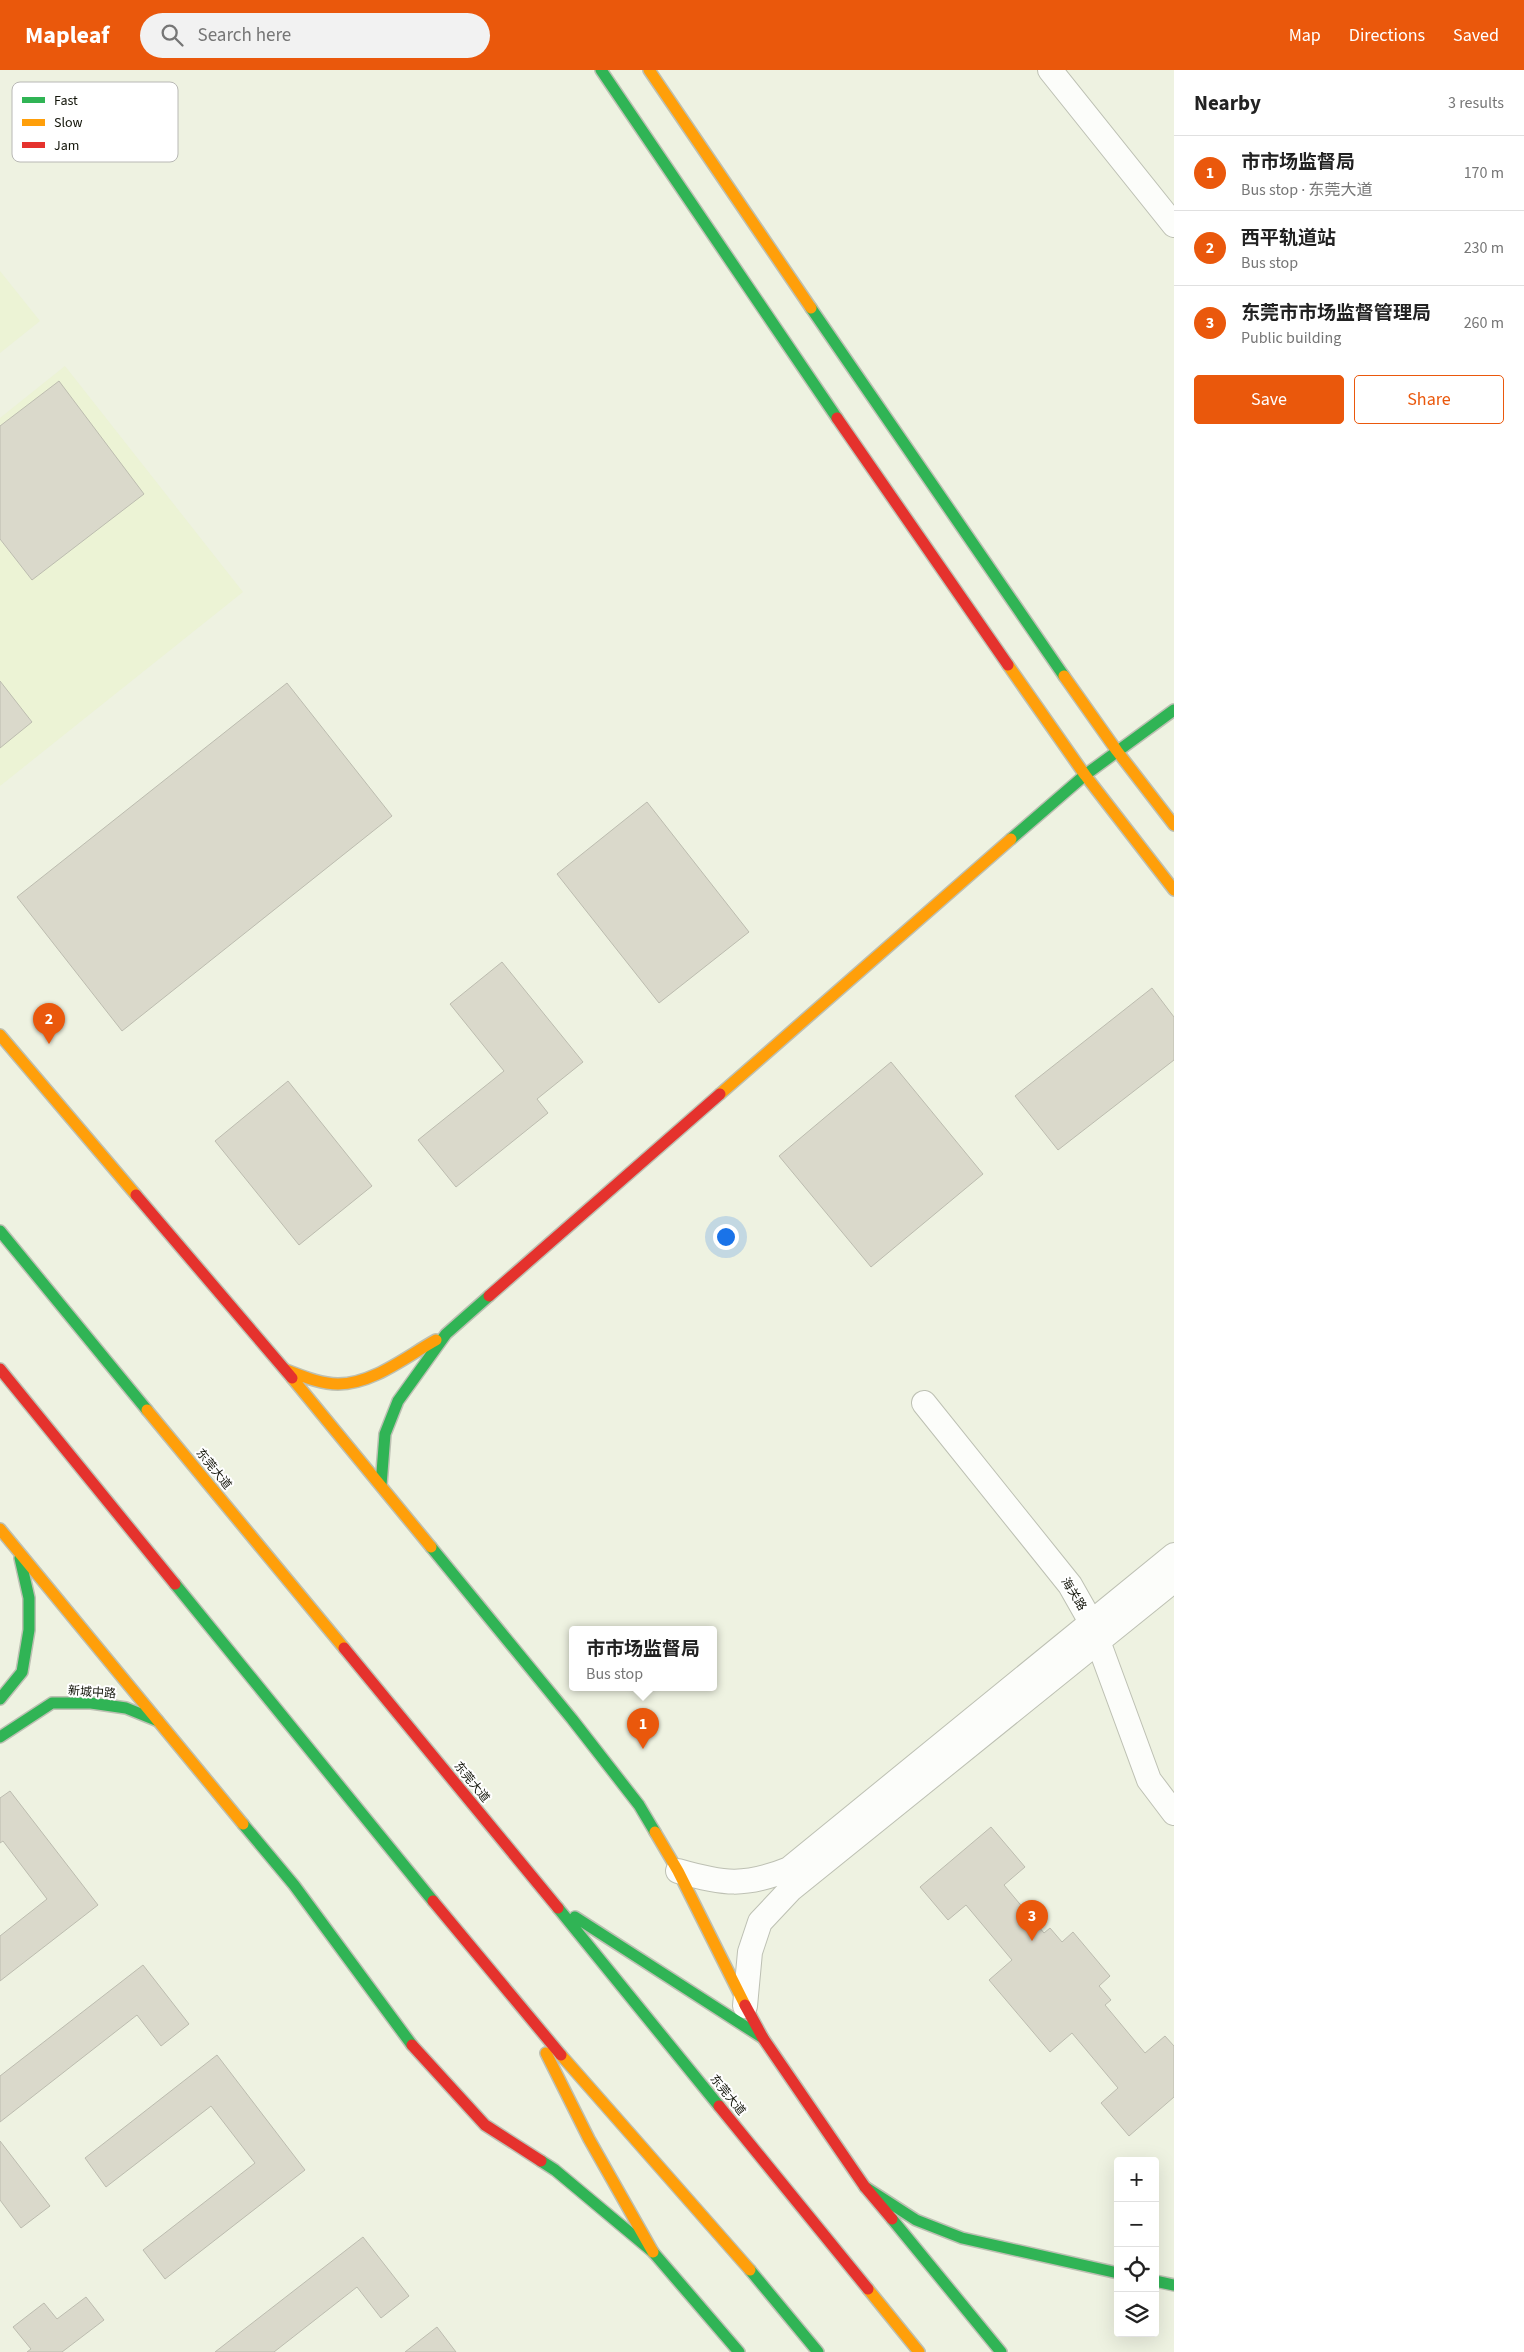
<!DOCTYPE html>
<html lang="en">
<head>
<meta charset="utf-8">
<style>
	body { margin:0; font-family:"Source Sans 3","Noto Sans SC",sans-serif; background:#f2f2f2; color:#222 }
	.controls { position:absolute; right:15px; bottom:15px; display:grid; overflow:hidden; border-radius:5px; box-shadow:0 5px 20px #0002 }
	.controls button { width:45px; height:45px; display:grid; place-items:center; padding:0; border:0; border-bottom:1px solid #e0e0e0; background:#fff; color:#222; font:25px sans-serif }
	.you { position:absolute; left:725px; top:1166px; width:18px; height:18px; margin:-12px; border:4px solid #fff; border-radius:50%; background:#1a73e8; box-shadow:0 0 0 8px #1a73e833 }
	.badge { display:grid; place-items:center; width:32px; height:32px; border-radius:50%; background:#ea580c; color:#fff; font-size:16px; font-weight:700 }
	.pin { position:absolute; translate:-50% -41px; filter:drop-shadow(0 1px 2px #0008) }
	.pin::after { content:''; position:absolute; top:26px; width:18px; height:15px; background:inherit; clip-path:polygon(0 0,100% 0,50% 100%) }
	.popup { position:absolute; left:569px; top:1556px; width:148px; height:65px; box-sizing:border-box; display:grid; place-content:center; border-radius:5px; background:#fff; filter:drop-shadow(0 1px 4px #0005); font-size:16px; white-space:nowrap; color:#767676 }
	.popup b { font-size:19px; color:#222 }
	.popup::after { content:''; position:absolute; left:50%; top:100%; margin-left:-10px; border:10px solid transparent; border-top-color:#fff }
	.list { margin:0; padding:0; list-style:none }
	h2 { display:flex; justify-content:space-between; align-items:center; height:65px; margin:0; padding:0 20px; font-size:21px }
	h2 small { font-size:16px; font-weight:400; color:#767676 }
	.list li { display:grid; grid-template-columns:32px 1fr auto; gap:15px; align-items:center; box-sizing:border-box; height:75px; padding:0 20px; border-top:1px solid #e0e0e0 }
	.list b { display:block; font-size:19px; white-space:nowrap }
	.list p { margin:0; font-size:16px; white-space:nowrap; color:#767676 }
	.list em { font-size:16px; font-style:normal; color:#767676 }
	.actions { display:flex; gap:10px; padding:15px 20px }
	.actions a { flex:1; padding:11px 0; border:1px solid #ea580c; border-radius:5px; text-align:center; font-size:18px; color:#ea580c }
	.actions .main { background:#ea580c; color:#fff }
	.icon { flex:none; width:28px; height:28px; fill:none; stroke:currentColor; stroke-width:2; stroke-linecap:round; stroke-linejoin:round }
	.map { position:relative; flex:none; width:1174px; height:2282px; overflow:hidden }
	header { display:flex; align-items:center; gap:30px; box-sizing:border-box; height:70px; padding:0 25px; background:#ea580c; color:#fff }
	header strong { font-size:24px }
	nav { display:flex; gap:28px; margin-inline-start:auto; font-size:18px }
	.search { width:350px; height:45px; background:#f2f2f2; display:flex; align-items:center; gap:12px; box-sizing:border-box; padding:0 18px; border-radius:28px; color:#767676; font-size:19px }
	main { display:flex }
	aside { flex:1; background:#fff }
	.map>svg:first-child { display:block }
</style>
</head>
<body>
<header>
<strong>Mapleaf</strong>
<div class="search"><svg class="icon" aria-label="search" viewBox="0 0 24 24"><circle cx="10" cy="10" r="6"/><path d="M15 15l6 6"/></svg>Search here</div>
<nav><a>Map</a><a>Directions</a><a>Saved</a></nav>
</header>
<main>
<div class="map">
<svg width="1174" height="2282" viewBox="0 0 1174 2282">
	<rect width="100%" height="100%" fill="#eef2e1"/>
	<path fill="#ecf3d5" d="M 0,201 L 40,251 L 0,283 Z
		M 65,296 L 243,522 L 0,716 L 0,348 Z"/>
	<path fill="#dad9cb" stroke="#bcbcaf" d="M 59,311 L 144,424 L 32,510 L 0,469 L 0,356 Z
		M 0,611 L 32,652 L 0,678 Z
		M 287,613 L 392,746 L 122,961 L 17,827 Z
		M 647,732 L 749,862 L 659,933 L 557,804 Z
		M 502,892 L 583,992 L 537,1029 L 548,1043 L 456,1117 L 418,1070 L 504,1001 L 450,934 Z
		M 1152,918 L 1174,947 L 1174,990 L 1058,1080 L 1015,1026 Z
		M 891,992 L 983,1104 L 871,1197 L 779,1086 Z
		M 288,1011 L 372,1116 L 299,1175 L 215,1071 Z
		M 10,1721 L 98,1835 L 0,1911 L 0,1866 L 47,1829 L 3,1771 L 0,1773 L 0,1728 Z
		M 991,1757 L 1025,1797 L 1004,1815 L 1044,1863 L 1050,1858 L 1062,1872 L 1073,1862 L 1110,1906 L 1099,1916 L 1111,1930 L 1105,1935 L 1145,1983 L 1165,1966 L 1174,1976 L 1174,2027 L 1129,2066 L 1101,2033 L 1118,2018 L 1072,1963 L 1050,1982 L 989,1910 L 1012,1890 L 966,1835 L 948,1850 L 920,1817 Z
		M 143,1895 L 189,1954 L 161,1976 L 137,1945 L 0,2052 L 0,2006 Z
		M 217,1985 L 305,2100 L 165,2209 L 143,2180 L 255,2093 L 211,2036 L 106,2117 L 85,2088 Z
		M 0,2071 L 50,2136 L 21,2158 L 0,2130 Z
		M 363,2167 L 409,2226 L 381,2248 L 357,2217 L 274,2282 L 215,2282 Z
		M 86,2227 L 104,2250 L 62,2282 L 27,2282 L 31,2279 L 13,2257 L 44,2233 L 57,2249 Z
		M 437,2257 L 456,2282 L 405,2282 Z"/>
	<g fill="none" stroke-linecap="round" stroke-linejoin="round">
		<defs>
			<path id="street" d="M 1050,0 L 1174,155
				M 924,1333 L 1070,1515 L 1091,1552 L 1149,1710 L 1174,1743
				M 678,1801 C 723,1814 745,1817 789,1799 L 1174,1485
				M 745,1936 L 750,1882 L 760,1852 L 790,1820 L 1174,1510"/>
			<path id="fast" d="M 601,0 L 837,348
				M 811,238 L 1064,606
				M 1011,769 L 1085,705 L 1174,640
				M 0,1161 L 147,1340
				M 381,1415 L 385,1364 L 398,1331 L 446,1264 L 489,1226
				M 431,1477 L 572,1649 L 639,1735 L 655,1762
				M 175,1514 L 433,1831
				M 0,1629 L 22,1602 L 29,1560 L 29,1528 L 20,1488
				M 0,1667 L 52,1633 L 91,1633 L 126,1638 L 158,1651
				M 243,1754 L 294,1815 L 412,1975
				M 558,1838 L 719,2036
				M 575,1847 L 763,1968
				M 541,2091 L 555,2100 L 653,2182 L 739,2282
				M 865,2117 L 916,2150 L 962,2168 L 1118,2203
				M 892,2149 L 1001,2282
				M 750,2200 L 818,2282
				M 1155,2211 L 1174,2215"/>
			<path id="slow" d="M 649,0 L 811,238
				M 1008,595 L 1085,705 L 1174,820
				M 1064,606 L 1117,681 L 1174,755
				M 0,965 L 136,1125
				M 720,1024 L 1011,769
				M 286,1300 C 302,1306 320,1314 338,1314 C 373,1314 407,1286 436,1270
				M 292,1308 L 431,1477
				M 147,1340 L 344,1578
				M 0,1459 L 243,1754
				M 655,1762 L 678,1801 L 745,1935
				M 546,1983 L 589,2069 L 653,2182
				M 561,1985 L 750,2200
				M 868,2219 L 919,2282"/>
			<path id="jam" d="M 837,348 L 1008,595
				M 136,1125 L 292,1308
				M 489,1226 L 720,1024
				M 0,1299 L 175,1514
				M 344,1578 L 558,1838
				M 433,1831 L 561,1985
				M 745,1935 L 763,1968 L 865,2117 L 892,2149
				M 412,1975 L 485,2055 L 541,2091
				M 719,2036 L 868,2219"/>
		</defs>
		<use href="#street" stroke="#bdc0b3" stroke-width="26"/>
		<use href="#fast" stroke="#bdc0b3" stroke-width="14"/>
		<use href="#slow" stroke="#bdc0b3" stroke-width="14"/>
		<use href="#jam" stroke="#bdc0b3" stroke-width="14"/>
		<use href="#street" stroke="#fcfdfa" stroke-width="24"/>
		<use href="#fast" stroke="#30b455" stroke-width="11"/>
		<use href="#slow" stroke="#ff9f0a" stroke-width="11"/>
		<use href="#jam" stroke="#e5322d" stroke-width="11"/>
	</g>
	<g text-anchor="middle" stroke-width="4" stroke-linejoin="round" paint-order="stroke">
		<g font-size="12" fill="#121409" stroke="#fff">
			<text transform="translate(214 1399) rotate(51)" y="4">东莞大道</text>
			<text transform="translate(1074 1524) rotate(58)" y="4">海关路</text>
			<text transform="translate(92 1622) rotate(4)" y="4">新城中路</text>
			<text transform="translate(472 1712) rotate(51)" y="4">东莞大道</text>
			<text transform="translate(728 2025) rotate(51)" y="4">东莞大道</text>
		</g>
	</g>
	<rect x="12" y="12" width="166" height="80" rx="8" fill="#fff" stroke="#b8b8b5" stroke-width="1"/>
	<rect x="22" y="27" width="23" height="6" fill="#30b455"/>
	<rect x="22" y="49" width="23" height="7" fill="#ff9f0a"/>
	<rect x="22" y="72" width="23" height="6" fill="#e5322d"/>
	<g font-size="14" fill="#121409">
		<text x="54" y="35">Fast</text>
		<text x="54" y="57">Slow</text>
		<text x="54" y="80">Jam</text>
	</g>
</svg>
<div class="controls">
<button>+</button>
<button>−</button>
<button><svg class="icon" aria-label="locate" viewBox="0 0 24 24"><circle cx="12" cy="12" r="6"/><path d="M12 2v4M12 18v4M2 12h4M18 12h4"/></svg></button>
<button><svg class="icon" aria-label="layers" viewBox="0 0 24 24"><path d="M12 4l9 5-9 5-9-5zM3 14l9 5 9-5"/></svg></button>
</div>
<div class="you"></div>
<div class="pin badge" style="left:643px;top:1679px">1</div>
<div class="popup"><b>市市场监督局</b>Bus stop</div>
<div class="pin badge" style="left:49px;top:974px">2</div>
<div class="pin badge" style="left:1032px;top:1871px">3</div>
</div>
<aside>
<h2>Nearby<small>3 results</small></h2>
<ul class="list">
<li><span class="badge">1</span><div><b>市市场监督局</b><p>Bus stop · 东莞大道</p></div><em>170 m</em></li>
<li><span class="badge">2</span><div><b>西平轨道站</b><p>Bus stop</p></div><em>230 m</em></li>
<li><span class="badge">3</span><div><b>东莞市市场监督管理局</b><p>Public building</p></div><em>260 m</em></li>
</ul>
<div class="actions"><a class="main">Save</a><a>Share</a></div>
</aside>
</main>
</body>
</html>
